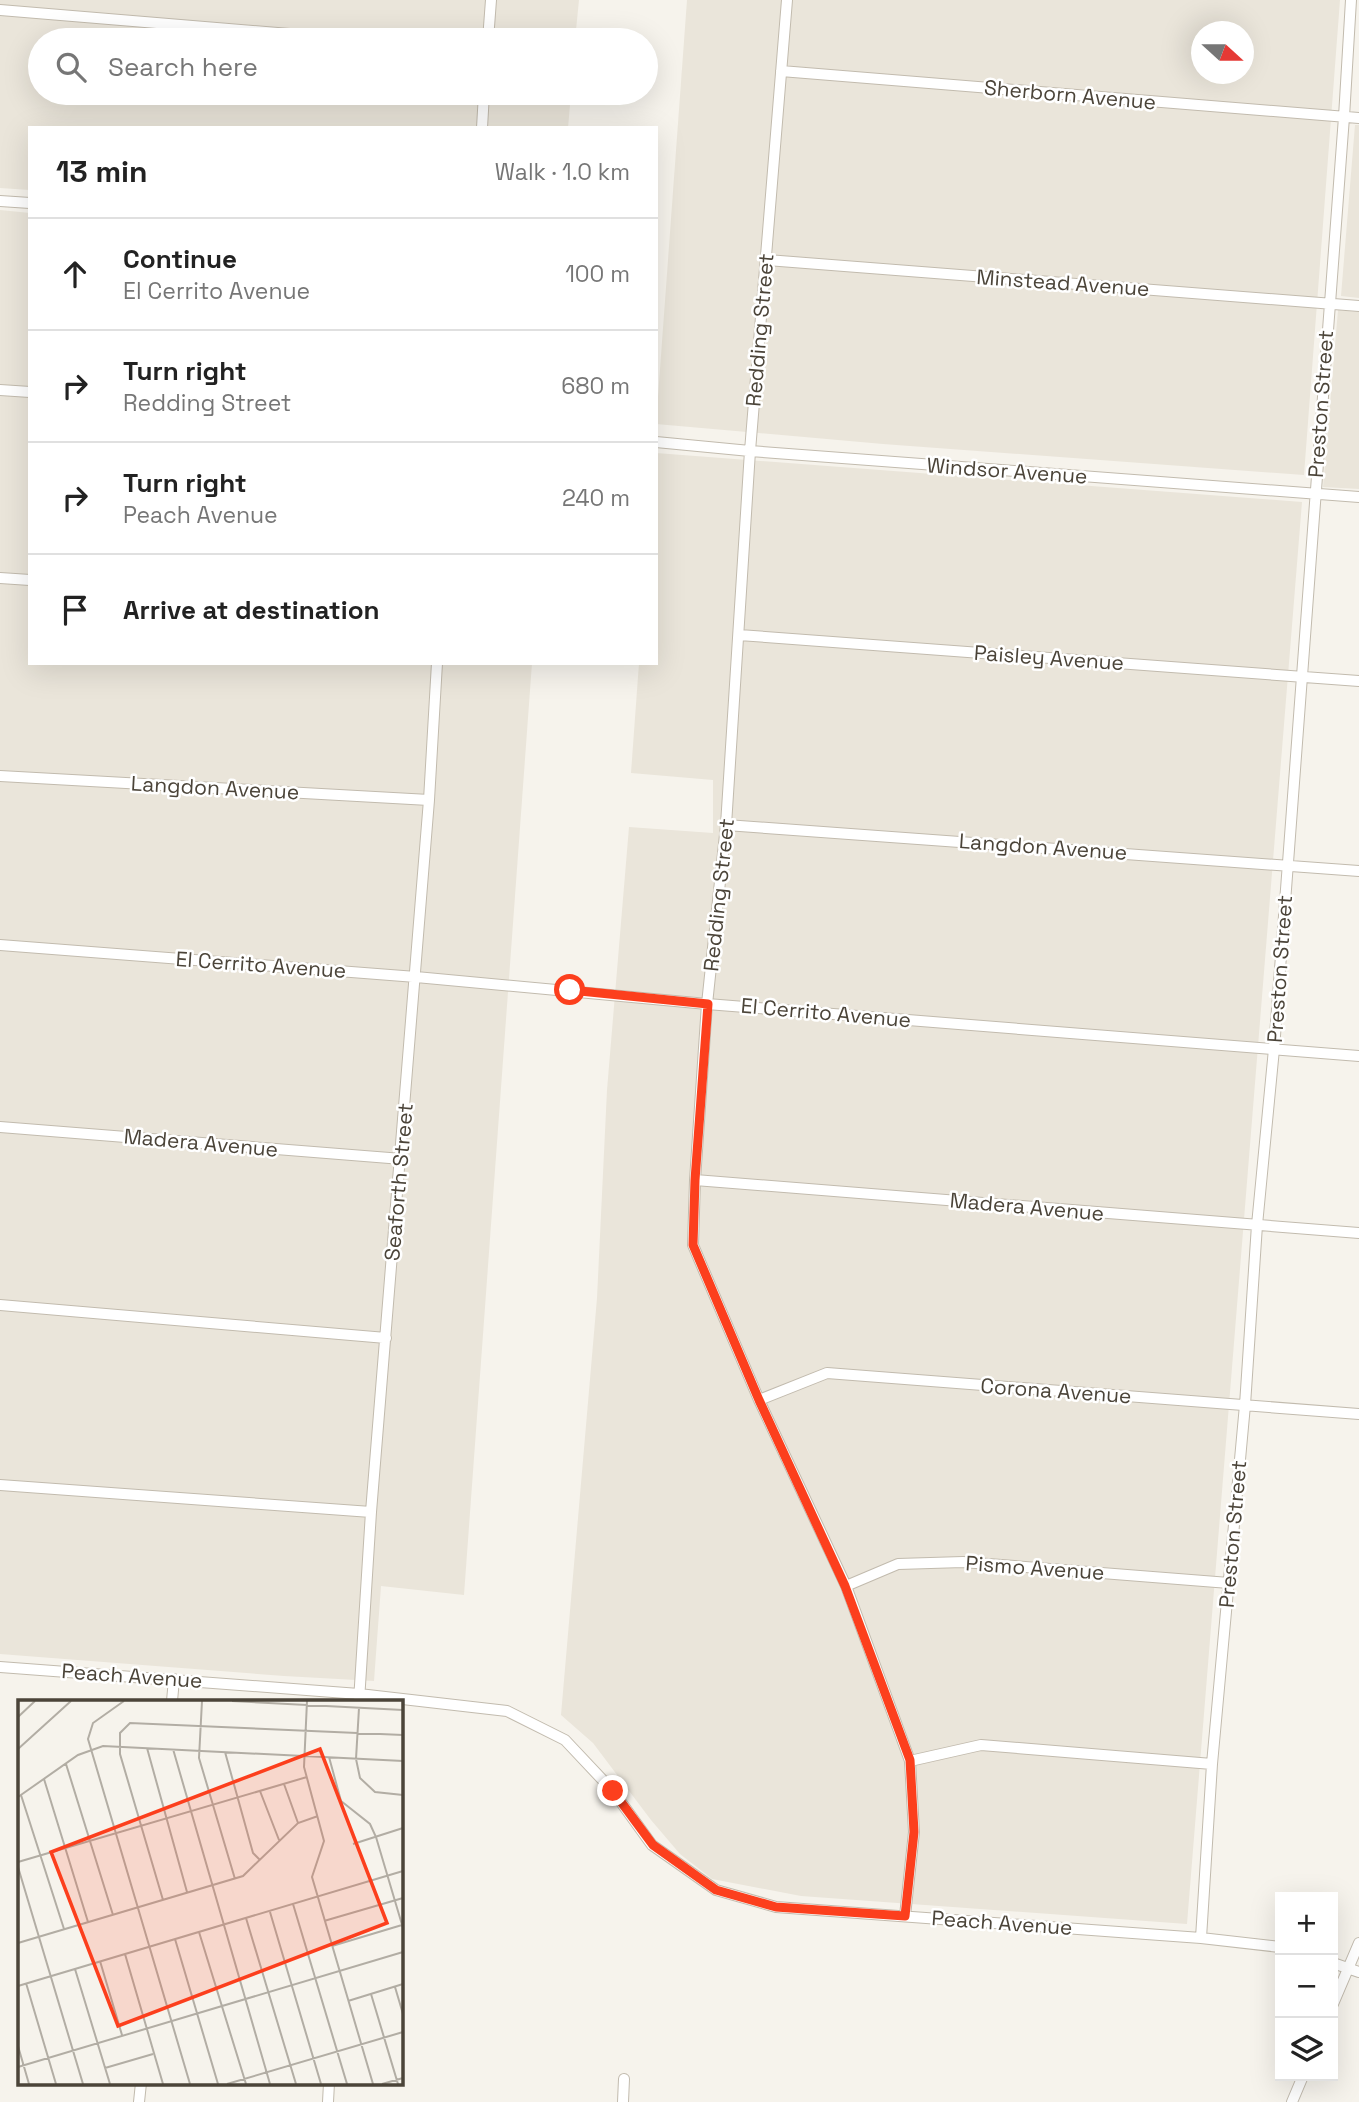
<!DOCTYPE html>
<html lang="en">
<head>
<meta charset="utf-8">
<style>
	body { margin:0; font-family:"Space Grotesk",sans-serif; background:#f2f2f2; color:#222 }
	.controls { position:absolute; right:21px; bottom:21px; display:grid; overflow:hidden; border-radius:0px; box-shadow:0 7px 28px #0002 }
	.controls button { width:63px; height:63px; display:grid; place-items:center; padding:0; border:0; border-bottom:2px solid #e0e0e0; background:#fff; color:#222; font:35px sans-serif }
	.compass { position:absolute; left:1191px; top:21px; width:63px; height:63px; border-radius:50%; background:#fff; box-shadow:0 7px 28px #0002; rotate:111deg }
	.stop { position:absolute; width:21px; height:21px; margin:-16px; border:5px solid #fc3f1d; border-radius:50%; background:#fff }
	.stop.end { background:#fc3f1d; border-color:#fff; box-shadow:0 2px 7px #0008 }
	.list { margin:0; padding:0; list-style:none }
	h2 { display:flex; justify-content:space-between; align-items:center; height:91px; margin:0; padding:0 28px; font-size:30px }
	h2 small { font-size:23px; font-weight:400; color:#767676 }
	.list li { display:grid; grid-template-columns:46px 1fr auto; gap:21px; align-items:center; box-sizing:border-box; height:112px; padding:0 28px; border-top:2px solid #e0e0e0 }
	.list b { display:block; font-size:26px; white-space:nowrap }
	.list p { margin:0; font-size:23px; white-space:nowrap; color:#767676 }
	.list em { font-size:23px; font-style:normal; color:#767676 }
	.icon { flex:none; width:38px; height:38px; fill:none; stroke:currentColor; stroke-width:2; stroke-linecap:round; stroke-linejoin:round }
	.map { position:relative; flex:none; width:1359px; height:2102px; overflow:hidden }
	.search { position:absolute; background:#fff; box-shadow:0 7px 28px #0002; left:28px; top:28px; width:630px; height:77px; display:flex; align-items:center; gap:18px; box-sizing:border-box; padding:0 24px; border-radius:38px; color:#767676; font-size:26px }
	.panel { position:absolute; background:#fff; box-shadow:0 7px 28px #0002; left:28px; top:126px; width:630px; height:539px; border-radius:0px }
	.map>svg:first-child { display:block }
</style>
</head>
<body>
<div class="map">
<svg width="1359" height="2102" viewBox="0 0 1359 2102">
	<rect width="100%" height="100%" fill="#f6f3ec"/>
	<path fill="#eae5da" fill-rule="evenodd" d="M 0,0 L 579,0 L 575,40 L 40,40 L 40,93 L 571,93 L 568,128 L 30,128 L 30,190 L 0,188 Z
		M 687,0 L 1340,0 L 1304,475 L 883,444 L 656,424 ZM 1202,32 L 1244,32 L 1244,74 L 1202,74 Z
		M 1355,125 L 1359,125 L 1359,298 L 1341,296 Z
		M 0,210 L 30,213 L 30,663 L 532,663 L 464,1595 L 381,1586 L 374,1681 L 284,1676 L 0,1654 Z
		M 1338,310 L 1359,312 L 1359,489 L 1323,487 Z
		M 656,453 L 1302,502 L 1187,1924 L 801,1896 L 712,1879 L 680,1854 L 651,1820 L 593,1743 L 561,1715 L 597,1298 L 607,1090 L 629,827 L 713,833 L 713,780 L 631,773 L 639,663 L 656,663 Z"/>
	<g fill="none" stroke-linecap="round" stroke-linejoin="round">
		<defs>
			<path id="minor" d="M 787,0 L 750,451 L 726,825 L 707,1004 L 695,1180 L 693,1245 L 759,1400 L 846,1586 L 910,1761 L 914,1832 L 905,1916
				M 0,10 L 362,40
				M 488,40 L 491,0
				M 781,71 L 1359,118
				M 482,128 L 484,93
				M 0,201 L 30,203
				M 767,260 L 1359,306
				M 0,390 L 30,392
				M 656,442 L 750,451 L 1359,497
				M 0,578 L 30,580
				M 739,635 L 1359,681
				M 0,776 L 429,800
				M 726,825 L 1359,871
				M 0,945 L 416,977 L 707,1004 L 1359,1056
				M 0,1127 L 402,1159
				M 695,1180 L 1359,1233
				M 0,1305 L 386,1338
				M 759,1400 L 827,1373 L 1359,1414
				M 0,1485 L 371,1512
				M 846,1586 L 898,1564 L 963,1562 L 1229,1583
				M 0,1667 L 359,1694 L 507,1711 L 565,1740 L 613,1791 L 652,1845 L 716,1890 L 776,1907 L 1201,1938 L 1280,1947
				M 172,1701 L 174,1679
				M 359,1701 L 371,1512 L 429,800 L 437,663
				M 910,1761 L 981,1745 L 1212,1764
				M 1201,1938 L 1212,1764 L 1245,1405 L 1257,1225 L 1274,1049 L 1344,117 L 1351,0
				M 1333,1963 L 1359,1972
				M 1333,2004 L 1359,1943
				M 139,2102 L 141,2083
				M 328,2102 L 329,2083
				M 623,2102 L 624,2079
				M 1292,2102 L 1303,2076"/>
		</defs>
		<use href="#minor" stroke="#c2bbae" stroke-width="12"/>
		<use href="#minor" stroke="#fff" stroke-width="10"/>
	</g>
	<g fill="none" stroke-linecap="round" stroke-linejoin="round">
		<path stroke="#fc3f1d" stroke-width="9" d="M 570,990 L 708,1004 L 695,1180 L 693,1245 L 759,1400 L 845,1586 L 910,1760 L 914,1832 L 905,1916 L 776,1907 L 716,1890 L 653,1845 L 613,1791"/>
	</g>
	<g text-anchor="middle" stroke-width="5" stroke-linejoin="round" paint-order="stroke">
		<g font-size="21" fill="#4b4439" stroke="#fff">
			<text transform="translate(1070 95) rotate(5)" y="7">Sherborn Avenue</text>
			<text transform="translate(1063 283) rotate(4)" y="7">Minstead Avenue</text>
			<text transform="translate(760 330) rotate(-85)" y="7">Redding Street</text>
			<text transform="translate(1321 404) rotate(-86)" y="7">Preston Street</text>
			<text transform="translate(1007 471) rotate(4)" y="7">Windsor Avenue</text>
			<text transform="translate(1049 658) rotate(4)" y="7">Paisley Avenue</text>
			<text transform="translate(215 788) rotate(3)" y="7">Langdon Avenue</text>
			<text transform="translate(1043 847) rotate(4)" y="7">Langdon Avenue</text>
			<text transform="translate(719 895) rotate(-84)" y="7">Redding Street</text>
			<text transform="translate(261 965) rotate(4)" y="7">El Cerrito Avenue</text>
			<text transform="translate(1280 969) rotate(-86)" y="7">Preston Street</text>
			<text transform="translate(826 1013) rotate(5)" y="7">El Cerrito Avenue</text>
			<text transform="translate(201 1143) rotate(5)" y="7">Madera Avenue</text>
			<text transform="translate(399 1182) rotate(-85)" y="7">Seaforth Street</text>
			<text transform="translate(1027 1207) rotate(5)" y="7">Madera Avenue</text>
			<text transform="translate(1056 1391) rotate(4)" y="7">Corona Avenue</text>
			<text transform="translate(1233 1534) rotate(-85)" y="7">Preston Street</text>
			<text transform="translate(1035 1568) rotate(4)" y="7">Pismo Avenue</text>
			<text transform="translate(132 1676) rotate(4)" y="7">Peach Avenue</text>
			<text transform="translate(1002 1923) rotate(4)" y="7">Peach Avenue</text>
		</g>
	</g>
	<g transform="translate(18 1700)">
		<rect width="385" height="385" fill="#f6f3ec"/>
		<path fill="none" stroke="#b2ada4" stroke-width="2" d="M 106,1 L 75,23 L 70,39 L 172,384M 184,1 L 181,58 L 217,179M 214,1 L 385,10M 289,1 L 286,67 L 306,141 L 294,177 L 355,384M 341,8 L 338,59 L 342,78 L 357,92 L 385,95M 0,17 L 17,1M 129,48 L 169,192M 0,49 L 53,1M 155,49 L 252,384M 207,52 L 235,153 L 242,160M 311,57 L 323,101 L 352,124 L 358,137 L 385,228M 48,64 L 95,215M 26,79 L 70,222M 266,84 L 280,123M 242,91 L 261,140M 3,95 L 46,229M 0,97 L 60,55 L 85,46 L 385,61M 335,144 L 385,128M 0,162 L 289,77M 0,167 L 65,384M 145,200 L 102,54 L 102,33 L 112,23 L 385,35M 275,204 L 329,384M 252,212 L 303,384M 228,218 L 278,384M 306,221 L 385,198M 181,232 L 228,384M 157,239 L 200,384M 0,243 L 225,176 L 280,123 L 300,116M 314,246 L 384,225M 107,254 L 145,384M 82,261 L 104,335M 57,269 L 92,384M 8,283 L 38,384M 0,286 L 385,171M 377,287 L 385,314M 353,294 L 380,384M 330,301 L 385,284M 0,346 L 11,384M 0,367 L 385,252M 87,368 L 135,354M 209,384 L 385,332M 364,384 L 385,378"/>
		<path fill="#fc3f1d" fill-opacity="0.15" stroke="#fc3f1d" stroke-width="3.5" d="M 302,49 L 369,223 L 100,326 L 33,152 Z"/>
		<rect width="385" height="385" fill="none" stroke="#4b4439" stroke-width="3.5"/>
	</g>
</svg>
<div class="controls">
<button>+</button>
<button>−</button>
<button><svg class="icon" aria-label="layers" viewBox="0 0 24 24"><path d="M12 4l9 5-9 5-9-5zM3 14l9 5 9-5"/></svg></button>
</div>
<svg class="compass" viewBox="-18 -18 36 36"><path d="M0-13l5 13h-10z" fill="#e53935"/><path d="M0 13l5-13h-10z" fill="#767676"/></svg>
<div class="stop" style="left:570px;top:990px"></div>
<div class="stop end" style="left:613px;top:1791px"></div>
<div class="search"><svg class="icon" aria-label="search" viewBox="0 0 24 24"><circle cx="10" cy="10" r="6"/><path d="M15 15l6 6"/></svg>Search here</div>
<section class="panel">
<h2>13 min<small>Walk · 1.0 km</small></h2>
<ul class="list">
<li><svg class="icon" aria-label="ahead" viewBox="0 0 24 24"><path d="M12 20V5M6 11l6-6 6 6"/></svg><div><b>Continue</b><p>El Cerrito Avenue</p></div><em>100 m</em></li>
<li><svg class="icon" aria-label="right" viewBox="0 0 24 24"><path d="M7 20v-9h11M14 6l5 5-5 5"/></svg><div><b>Turn right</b><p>Redding Street</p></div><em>680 m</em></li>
<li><svg class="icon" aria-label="right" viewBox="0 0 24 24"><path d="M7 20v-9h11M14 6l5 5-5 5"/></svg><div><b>Turn right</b><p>Peach Avenue</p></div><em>240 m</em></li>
<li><svg class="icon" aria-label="arrive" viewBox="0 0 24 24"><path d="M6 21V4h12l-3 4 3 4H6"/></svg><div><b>Arrive at destination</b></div></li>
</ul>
</section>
</div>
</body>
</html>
